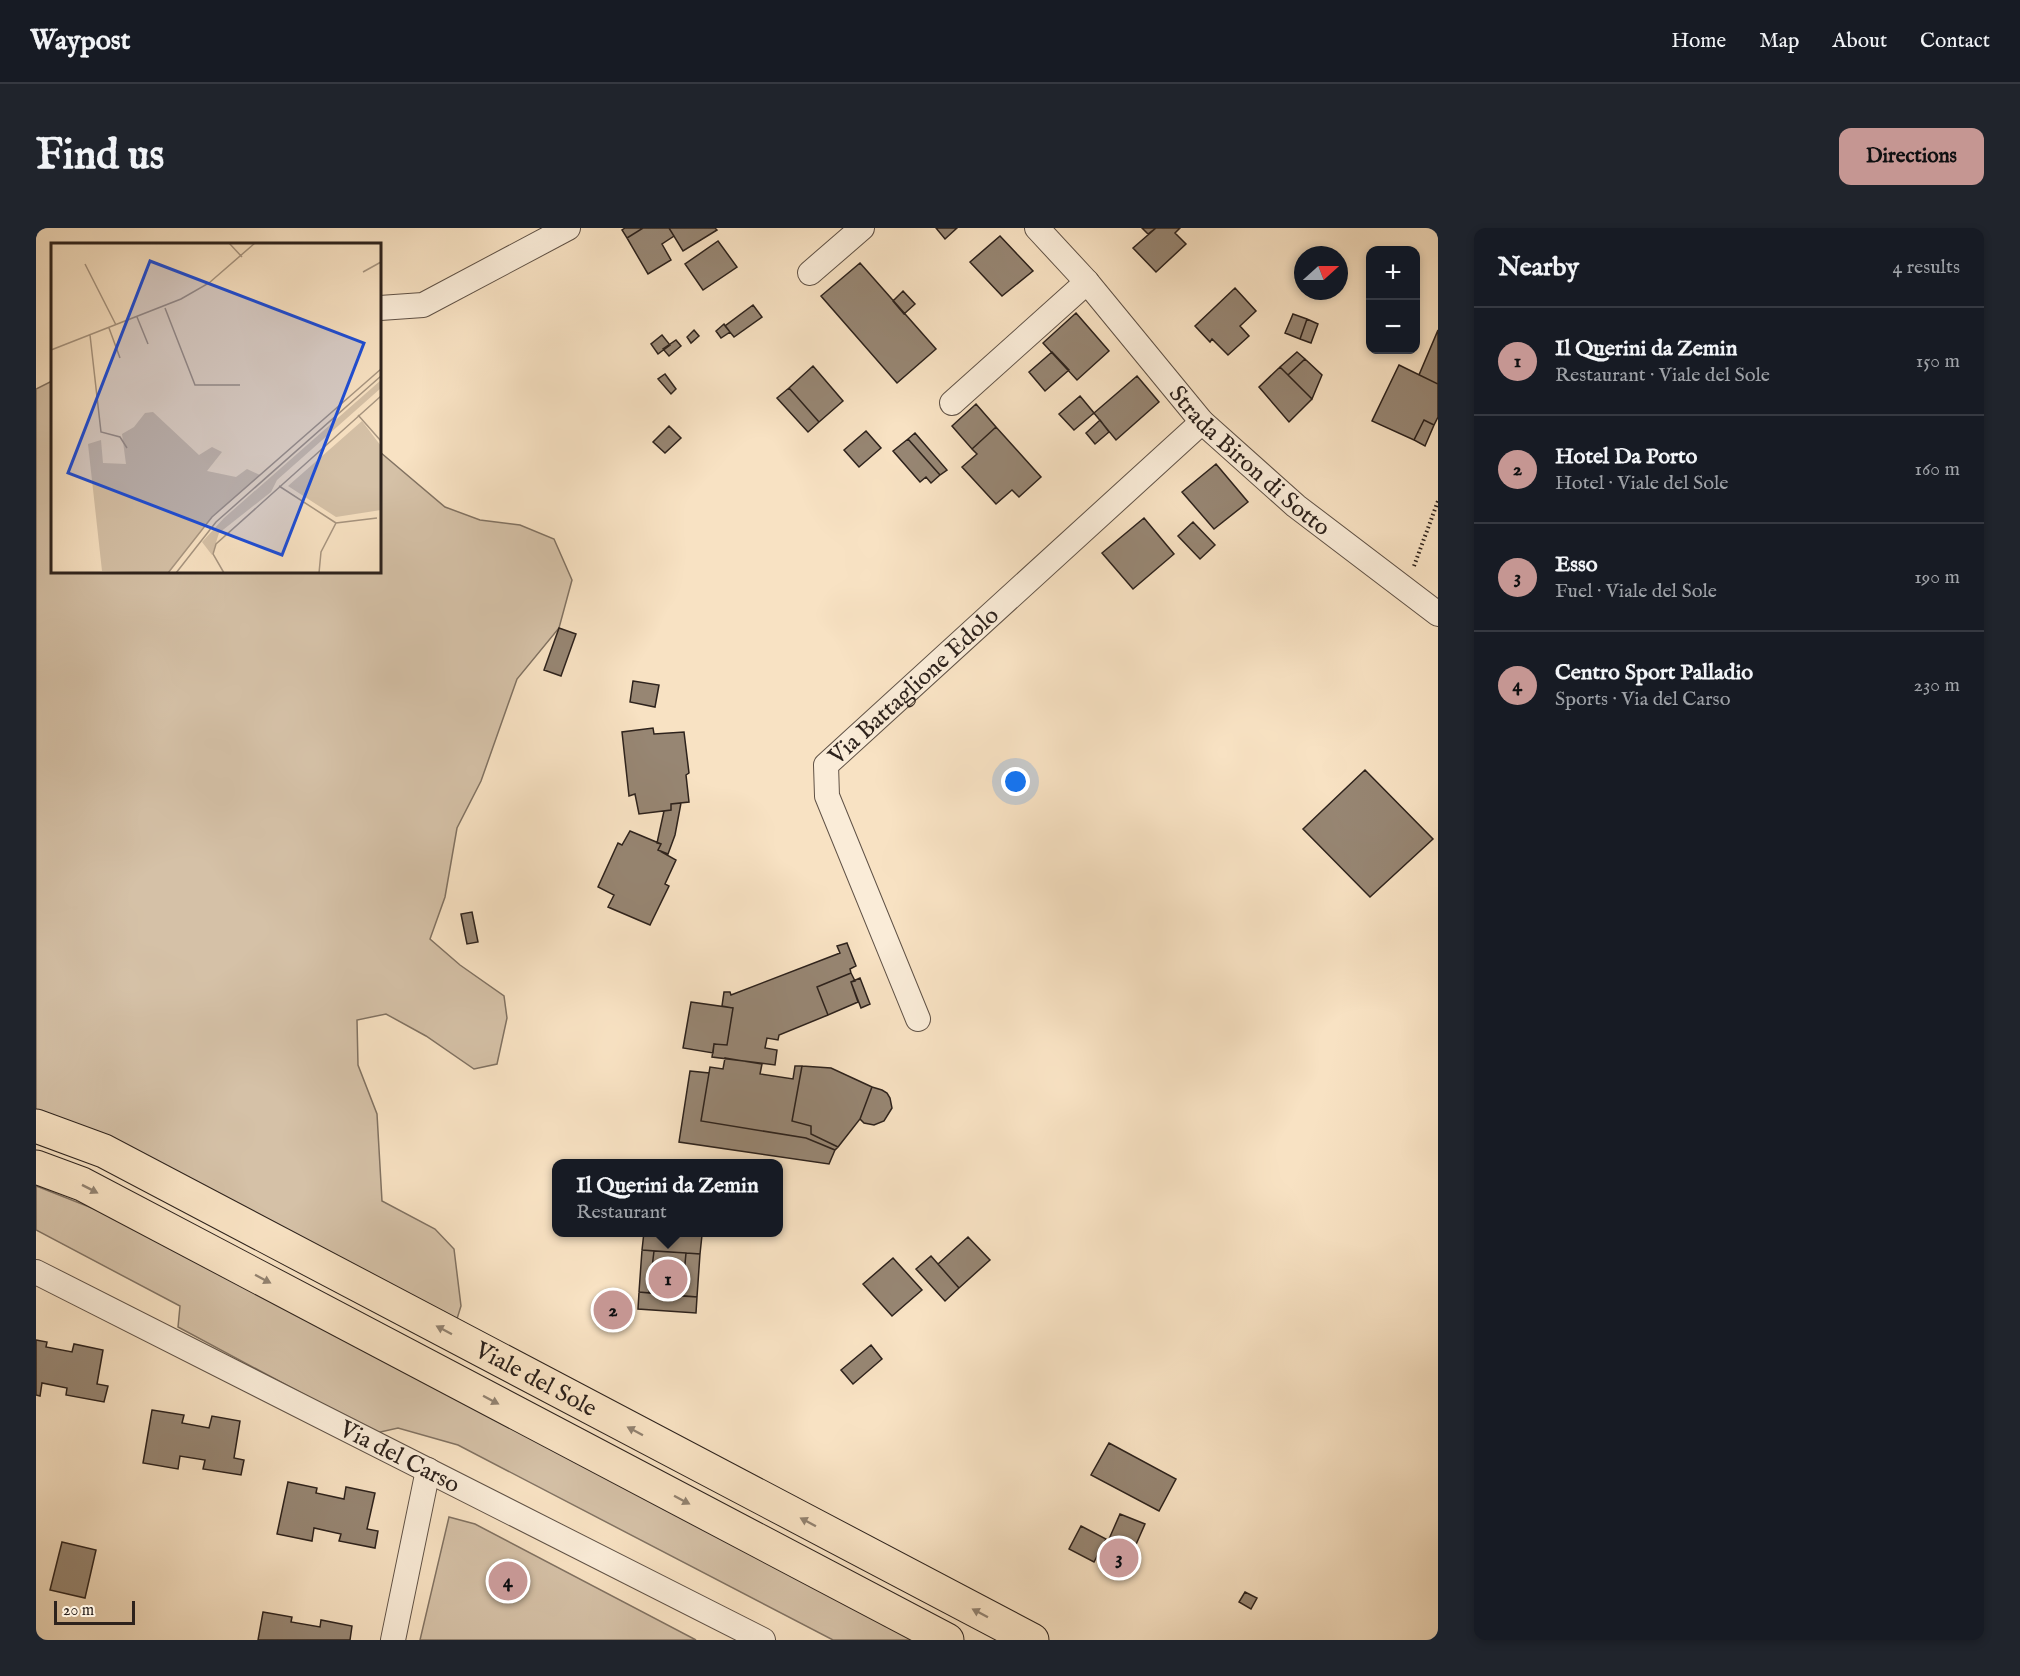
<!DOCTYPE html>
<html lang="en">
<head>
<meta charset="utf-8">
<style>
	body { margin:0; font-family:"IM FELL English",serif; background:#20242c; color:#f1f3f6 }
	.controls { position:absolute; right:18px; top:18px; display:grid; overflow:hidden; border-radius:12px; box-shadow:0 3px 9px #0003 }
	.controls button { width:54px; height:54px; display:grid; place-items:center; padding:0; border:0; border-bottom:2px solid #363941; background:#171b24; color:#f1f3f6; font:30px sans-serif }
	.compass { position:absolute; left:1258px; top:18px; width:54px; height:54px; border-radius:50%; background:#171b24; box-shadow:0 3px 9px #0003; rotate:69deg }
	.scale { position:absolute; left:18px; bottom:15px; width:81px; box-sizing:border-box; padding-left:6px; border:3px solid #2d221c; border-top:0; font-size:16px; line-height:21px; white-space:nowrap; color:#2d221c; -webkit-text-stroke:4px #faecd8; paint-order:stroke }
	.you { position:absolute; left:980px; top:554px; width:21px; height:21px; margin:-15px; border:4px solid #fff; border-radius:50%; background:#1a73e8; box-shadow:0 0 0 9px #1a73e833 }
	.badge { display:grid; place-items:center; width:39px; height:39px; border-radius:50%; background:#c59692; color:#111; font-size:20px; font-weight:700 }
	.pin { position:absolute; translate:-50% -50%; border:3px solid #fff; box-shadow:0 2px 6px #0006 }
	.popup { position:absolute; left:516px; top:931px; width:231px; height:78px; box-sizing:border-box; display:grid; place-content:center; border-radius:12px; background:#171b24; filter:drop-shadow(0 2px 4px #0005); font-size:20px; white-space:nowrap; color:#9ea1a6 }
	.popup b { font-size:22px; color:#f1f3f6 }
	.popup::after { content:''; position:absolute; left:50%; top:100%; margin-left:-12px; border:12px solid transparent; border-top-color:#171b24 }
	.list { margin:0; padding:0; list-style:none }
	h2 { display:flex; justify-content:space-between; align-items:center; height:78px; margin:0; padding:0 24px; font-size:26px }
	h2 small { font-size:20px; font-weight:400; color:#9ea1a6 }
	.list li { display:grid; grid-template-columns:39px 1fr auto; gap:18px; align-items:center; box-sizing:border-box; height:108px; padding:0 24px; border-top:2px solid #363941 }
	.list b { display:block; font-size:22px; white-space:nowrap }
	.list p { margin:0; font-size:20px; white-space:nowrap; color:#9ea1a6 }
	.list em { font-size:20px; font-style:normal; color:#9ea1a6 }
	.map { position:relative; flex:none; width:1402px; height:1412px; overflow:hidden; border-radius:12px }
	header { display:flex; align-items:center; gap:36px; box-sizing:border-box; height:84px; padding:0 30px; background:#171b24; border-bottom:2px solid #363941 }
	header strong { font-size:28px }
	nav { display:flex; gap:33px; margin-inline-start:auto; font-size:21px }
	.intro { display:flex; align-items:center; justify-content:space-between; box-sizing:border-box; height:144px; padding:0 36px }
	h1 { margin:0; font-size:42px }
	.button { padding:15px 27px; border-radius:12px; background:#c59692; color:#111; font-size:21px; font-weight:700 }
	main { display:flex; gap:36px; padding:0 36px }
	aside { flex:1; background:#171b24; border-radius:12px; box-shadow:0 3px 9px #0003 }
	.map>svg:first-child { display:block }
</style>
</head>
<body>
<header>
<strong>Waypost</strong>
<nav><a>Home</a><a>Map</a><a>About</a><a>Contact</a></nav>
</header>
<div class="intro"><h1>Find us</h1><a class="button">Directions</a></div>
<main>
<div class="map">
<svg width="1402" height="1412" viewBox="0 0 1402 1412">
	<rect width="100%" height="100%" fill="#f8e2c3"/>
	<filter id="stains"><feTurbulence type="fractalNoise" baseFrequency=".00333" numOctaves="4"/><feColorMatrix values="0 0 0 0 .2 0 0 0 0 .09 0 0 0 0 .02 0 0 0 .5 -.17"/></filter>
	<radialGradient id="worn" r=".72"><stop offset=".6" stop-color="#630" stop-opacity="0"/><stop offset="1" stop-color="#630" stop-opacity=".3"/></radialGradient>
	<path fill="#d5c1a7" stroke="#817262" stroke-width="1.5" d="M 16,153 L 16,344 L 344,344 L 344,224 L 409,279 L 444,292 L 484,297 L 518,311 L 536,352 L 523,400 L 481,451 L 445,553 L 421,600 L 409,669 L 394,711 L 424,737 L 468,768 L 471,790 L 461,836 L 438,841 L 390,808 L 350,786 L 321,792 L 322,837 L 341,886 L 346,973 L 399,1001 L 418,1021 L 425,1078 L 416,1107 L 0,898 L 0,161 Z
		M 0,958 L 89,993 L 883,1412 L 797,1412 L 422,1217 L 362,1200 L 340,1205 L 142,1099 L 144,1078 L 0,1002 Z
		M 413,1289 L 439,1296 L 660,1412 L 384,1412 Z"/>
	<path fill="#978673" stroke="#2d221c" stroke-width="1.5" d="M 589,0 L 607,0 L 591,10 L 586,2 Z
		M 607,0 L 633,0 L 638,8 L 626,16 L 635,32 L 612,46 L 591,10 Z
		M 633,0 L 679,0 L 681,2 L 647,23 Z
		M 900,0 L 921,0 L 909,11 Z
		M 1106,0 L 1120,0 L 1112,6 Z
		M 1120,0 L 1144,0 L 1139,5 L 1150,16 L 1120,44 L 1097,20 Z
		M 964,8 L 997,43 L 966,68 L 934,34 Z
		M 682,13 L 701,39 L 667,62 L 649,36 Z
		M 824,35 L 900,121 L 861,155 L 785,68 Z
		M 1199,60 L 1220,83 L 1204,98 L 1213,108 L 1192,127 L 1176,111 L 1174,114 L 1159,98 Z
		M 867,63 L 879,76 L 868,86 L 857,73 Z
		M 717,77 L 726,89 L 698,109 L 689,98 Z
		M 1040,85 L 1073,123 L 1041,152 L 1007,115 Z
		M 1257,86 L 1271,91 L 1264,111 L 1249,105 Z
		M 1271,91 L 1282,96 L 1275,115 L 1264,111 Z
		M 688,96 L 694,104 L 685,110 L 680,103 Z
		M 658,102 L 663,108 L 655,115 L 651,109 Z
		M 1402,102 L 1402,156 L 1383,147 Z
		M 626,107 L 634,117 L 622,126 L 615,116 Z
		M 640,112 L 645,118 L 633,128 L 627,121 Z
		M 1016,124 L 1033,142 L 1009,163 L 993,144 Z
		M 1261,124 L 1269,131 L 1252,147 L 1244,139 Z
		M 1269,131 L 1286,147 L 1276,171 L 1252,147 Z
		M 1363,137 L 1402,156 L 1402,189 L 1398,197 L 1388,192 L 1378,212 L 1336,193 Z
		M 777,138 L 807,173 L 783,194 L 753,160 Z
		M 1244,139 L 1276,171 L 1253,194 L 1223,159 Z
		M 629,146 L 640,161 L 635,166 L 622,151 Z
		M 1101,148 L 1123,174 L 1080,212 L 1058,185 Z
		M 753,160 L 783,194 L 772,204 L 741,170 Z
		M 1044,168 L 1058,185 L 1038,202 L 1023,186 Z
		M 940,176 L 960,199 L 936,221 L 916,198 Z
		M 1064,192 L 1073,204 L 1059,216 L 1050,205 Z
		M 1388,192 L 1398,197 L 1389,218 L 1378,212 Z
		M 633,198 L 645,210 L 629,225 L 617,214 Z
		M 960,199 L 1005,249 L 983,269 L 976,262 L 960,276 L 926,239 L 941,226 L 936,221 Z
		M 830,203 L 845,220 L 823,239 L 808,222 Z
		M 879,205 L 911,242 L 904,247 L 872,211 Z
		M 872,211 L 904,247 L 895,255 L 890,249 L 884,254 L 857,223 Z
		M 1180,236 L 1212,274 L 1178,301 L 1146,264 Z
		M 1108,290 L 1138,326 L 1097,361 L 1066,325 Z
		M 1157,294 L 1179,317 L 1164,331 L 1142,308 Z
		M 523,400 L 540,406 L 525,448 L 508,442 Z
		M 597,453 L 623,457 L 619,479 L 594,474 Z
		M 617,500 L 618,506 L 648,504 L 653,545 L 650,547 L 653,574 L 635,576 L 635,582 L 603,586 L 599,566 L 593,568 L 586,504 Z
		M 1329,542 L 1397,611 L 1334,669 L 1267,601 Z
		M 645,575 L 639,607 L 632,626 L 622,622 L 625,616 L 621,615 L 628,583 L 635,582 L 635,576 Z
		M 594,603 L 625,616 L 622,622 L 640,632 L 629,656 L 633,658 L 614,697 L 572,679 L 578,667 L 562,659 L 582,615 L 586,617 Z
		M 436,684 L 442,714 L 431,716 L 425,686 Z
		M 811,715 L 820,738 L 814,741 L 815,745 L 781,759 L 792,787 L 743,807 L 742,812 L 731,810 L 729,820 L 741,822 L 739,837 L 676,829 L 678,816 L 691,817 L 697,780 L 686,778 L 688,764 L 694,764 L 695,767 L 804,725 L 801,718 Z
		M 815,745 L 819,753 L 815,754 L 822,774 L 792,787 L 781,759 Z
		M 824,750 L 834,776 L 825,780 L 815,754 Z
		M 655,774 L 697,780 L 691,817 L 678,816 L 677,825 L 647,820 Z
		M 689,830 L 726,836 L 724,846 L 757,851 L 759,838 L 766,838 L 756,893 L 775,898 L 775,906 L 802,919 L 799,922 L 770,910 L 665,893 L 674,839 L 687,841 Z
		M 766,838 L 795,840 L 836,859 L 824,891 L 802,919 L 775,906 L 775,898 L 756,893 Z
		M 654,843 L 673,845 L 665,893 L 770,910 L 799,922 L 793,936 L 643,914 Z
		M 836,859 L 846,862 L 851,865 L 854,870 L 856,880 L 848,893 L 838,897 L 828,895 L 824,891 Z
		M 608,1004 L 666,1007 L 664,1026 L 606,1022 Z
		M 932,1009 L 954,1032 L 923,1060 L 902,1036 Z
		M 606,1022 L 618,1023 L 613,1065 L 603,1064 Z
		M 618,1023 L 650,1025 L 646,1068 L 613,1065 Z
		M 650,1025 L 664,1026 L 661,1069 L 646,1068 Z
		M 895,1028 L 923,1060 L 909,1073 L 880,1041 Z
		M 857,1030 L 886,1062 L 856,1088 L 827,1056 Z
		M 603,1064 L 661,1069 L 660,1085 L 602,1081 Z
		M 0,1112 L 11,1114 L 10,1119 L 36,1124 L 38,1116 L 67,1122 L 61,1156 L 72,1158 L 68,1174 L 30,1167 L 31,1160 L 6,1155 L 4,1168 L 0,1167 Z
		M 835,1117 L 846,1131 L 817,1156 L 805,1142 Z
		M 116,1182 L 148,1187 L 146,1195 L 173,1200 L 176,1188 L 204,1193 L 198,1230 L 208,1232 L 205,1247 L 167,1241 L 169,1232 L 144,1228 L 142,1241 L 107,1235 Z
		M 1073,1215 L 1140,1251 L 1123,1283 L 1055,1247 Z
		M 252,1254 L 281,1260 L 280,1265 L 308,1271 L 310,1259 L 339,1265 L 331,1301 L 342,1303 L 339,1320 L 303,1313 L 305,1306 L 278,1300 L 276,1313 L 241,1306 Z
		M 1084,1286 L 1109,1296 L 1098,1321 L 1073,1311 Z
		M 1045,1298 L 1070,1311 L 1058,1334 L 1033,1321 Z
		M 26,1314 L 60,1322 L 49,1370 L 14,1362 Z
		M 1209,1364 L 1221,1370 L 1215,1381 L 1203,1374 Z
		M 227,1384 L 256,1389 L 255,1394 L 284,1399 L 285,1392 L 316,1398 L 314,1412 L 222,1412 Z"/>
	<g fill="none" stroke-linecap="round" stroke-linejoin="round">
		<defs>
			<g id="street">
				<path id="s1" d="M 1001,0 L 1051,54 L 1166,194 L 1260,278 L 1402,386"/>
				<path d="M 774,45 L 826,0"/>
				<path d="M 344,80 L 387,77 L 532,0"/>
				<path d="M 916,175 L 1051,54"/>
				<path id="s2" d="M 882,791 L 791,568 L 790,537 L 1166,194"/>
				<path id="s3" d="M 0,1044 L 727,1412"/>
				<path d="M 357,1412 L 392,1242"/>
			</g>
			<g id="primary">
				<path id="s4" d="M 0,898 L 68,923 L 996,1412"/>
				<path d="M 0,939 L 46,956 L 911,1412"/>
			</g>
		</defs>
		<use href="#street" stroke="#605246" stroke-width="26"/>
		<use href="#primary" stroke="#2d221c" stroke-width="35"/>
		<path stroke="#2d221c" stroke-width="4" stroke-dasharray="1.5 3" stroke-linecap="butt" d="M 1378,338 L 1402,273"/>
		<use href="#street" stroke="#faecd8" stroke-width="24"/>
		<use href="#primary" stroke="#f8e2c3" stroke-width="33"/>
	</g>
	<defs><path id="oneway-solid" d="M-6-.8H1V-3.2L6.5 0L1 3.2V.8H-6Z" transform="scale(1.5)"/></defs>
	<g fill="#928270">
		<use href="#oneway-solid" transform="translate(54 961) rotate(27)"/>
		<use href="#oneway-solid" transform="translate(227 1051) rotate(28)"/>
		<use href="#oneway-solid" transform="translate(408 1102) rotate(-152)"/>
		<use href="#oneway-solid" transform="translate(455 1172) rotate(28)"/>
		<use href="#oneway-solid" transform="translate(599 1203) rotate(-152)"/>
		<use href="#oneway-solid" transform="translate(646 1272) rotate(28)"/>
		<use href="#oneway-solid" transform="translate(772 1294) rotate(-152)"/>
		<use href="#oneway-solid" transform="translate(944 1385) rotate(-152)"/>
	</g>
	<g text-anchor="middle" stroke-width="4.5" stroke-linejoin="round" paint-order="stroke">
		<g font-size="24" fill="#2d221c" stroke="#faecd8">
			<text dy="8" stroke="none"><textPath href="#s1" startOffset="316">Strada Biron di Sotto</textPath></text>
			<text dy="8" stroke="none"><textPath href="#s2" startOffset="390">Via Battaglione Edolo</textPath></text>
			<text dy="8" stroke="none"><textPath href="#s4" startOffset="561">Viale del Sole</textPath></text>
			<text dy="8" stroke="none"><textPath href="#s3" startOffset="408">Via del Carso</textPath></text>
		</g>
	</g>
	<g transform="translate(15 15)">
		<rect width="330" height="330" fill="#f8e2c3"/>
		<path d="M 330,137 L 330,145 L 226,237 L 220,249 L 168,290 L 161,312 L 151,299 L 173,275 ZM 102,169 L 148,212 L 161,204 L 171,209 L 156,228 L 185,234 L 196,226 L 209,232 L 161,274 L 117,330 L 51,328 L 37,201 L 50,197 L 52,220 L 75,221 L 71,191 L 83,184 L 94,170 ZM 311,178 L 330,203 L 330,267 L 285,274 L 237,243 Z" fill="#d5c1a7"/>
		<path fill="none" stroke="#a79580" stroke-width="1.5" d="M 178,0 L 191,14M 34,21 L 65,82M 312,29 L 330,19M 114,65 L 144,142 L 189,142M 86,74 L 97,101M 58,85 L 69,115M 39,92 L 50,189 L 69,194 L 76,205M 0,107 L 130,56 L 158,40 L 204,0M 307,172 L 330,198M 228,243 L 285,280M 117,330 L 161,274 L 330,126M 125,330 L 165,279 L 330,133M 173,330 L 162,311 L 165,301 L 330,153M 268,330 L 270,309 L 285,280 L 326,275"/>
		<path fill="#1d4ed8" fill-opacity="0.15" stroke="#1d4ed8" stroke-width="3" d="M 99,18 L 313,100 L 231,312 L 17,230 Z"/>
		<rect width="330" height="330" fill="none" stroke="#2d221c" stroke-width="3"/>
	</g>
	<rect width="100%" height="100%" filter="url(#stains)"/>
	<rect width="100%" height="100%" fill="url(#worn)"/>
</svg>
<div class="controls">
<button>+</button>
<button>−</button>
</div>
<svg class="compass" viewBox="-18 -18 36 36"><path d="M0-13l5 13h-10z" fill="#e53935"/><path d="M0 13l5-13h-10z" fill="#9ea1a6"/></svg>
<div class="scale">20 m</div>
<div class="you"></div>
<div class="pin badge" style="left:632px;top:1051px">1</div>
<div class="popup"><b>Il Querini da Zemin</b>Restaurant</div>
<div class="pin badge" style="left:577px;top:1082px">2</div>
<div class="pin badge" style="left:1083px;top:1330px">3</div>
<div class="pin badge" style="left:472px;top:1353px">4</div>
</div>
<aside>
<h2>Nearby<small>4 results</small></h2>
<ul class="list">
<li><span class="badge">1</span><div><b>Il Querini da Zemin</b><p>Restaurant · Viale del Sole</p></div><em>150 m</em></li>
<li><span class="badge">2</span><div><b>Hotel Da Porto</b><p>Hotel · Viale del Sole</p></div><em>160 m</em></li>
<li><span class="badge">3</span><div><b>Esso</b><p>Fuel · Viale del Sole</p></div><em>190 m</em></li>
<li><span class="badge">4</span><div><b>Centro Sport Palladio</b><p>Sports · Via del Carso</p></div><em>230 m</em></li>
</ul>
</aside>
</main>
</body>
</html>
